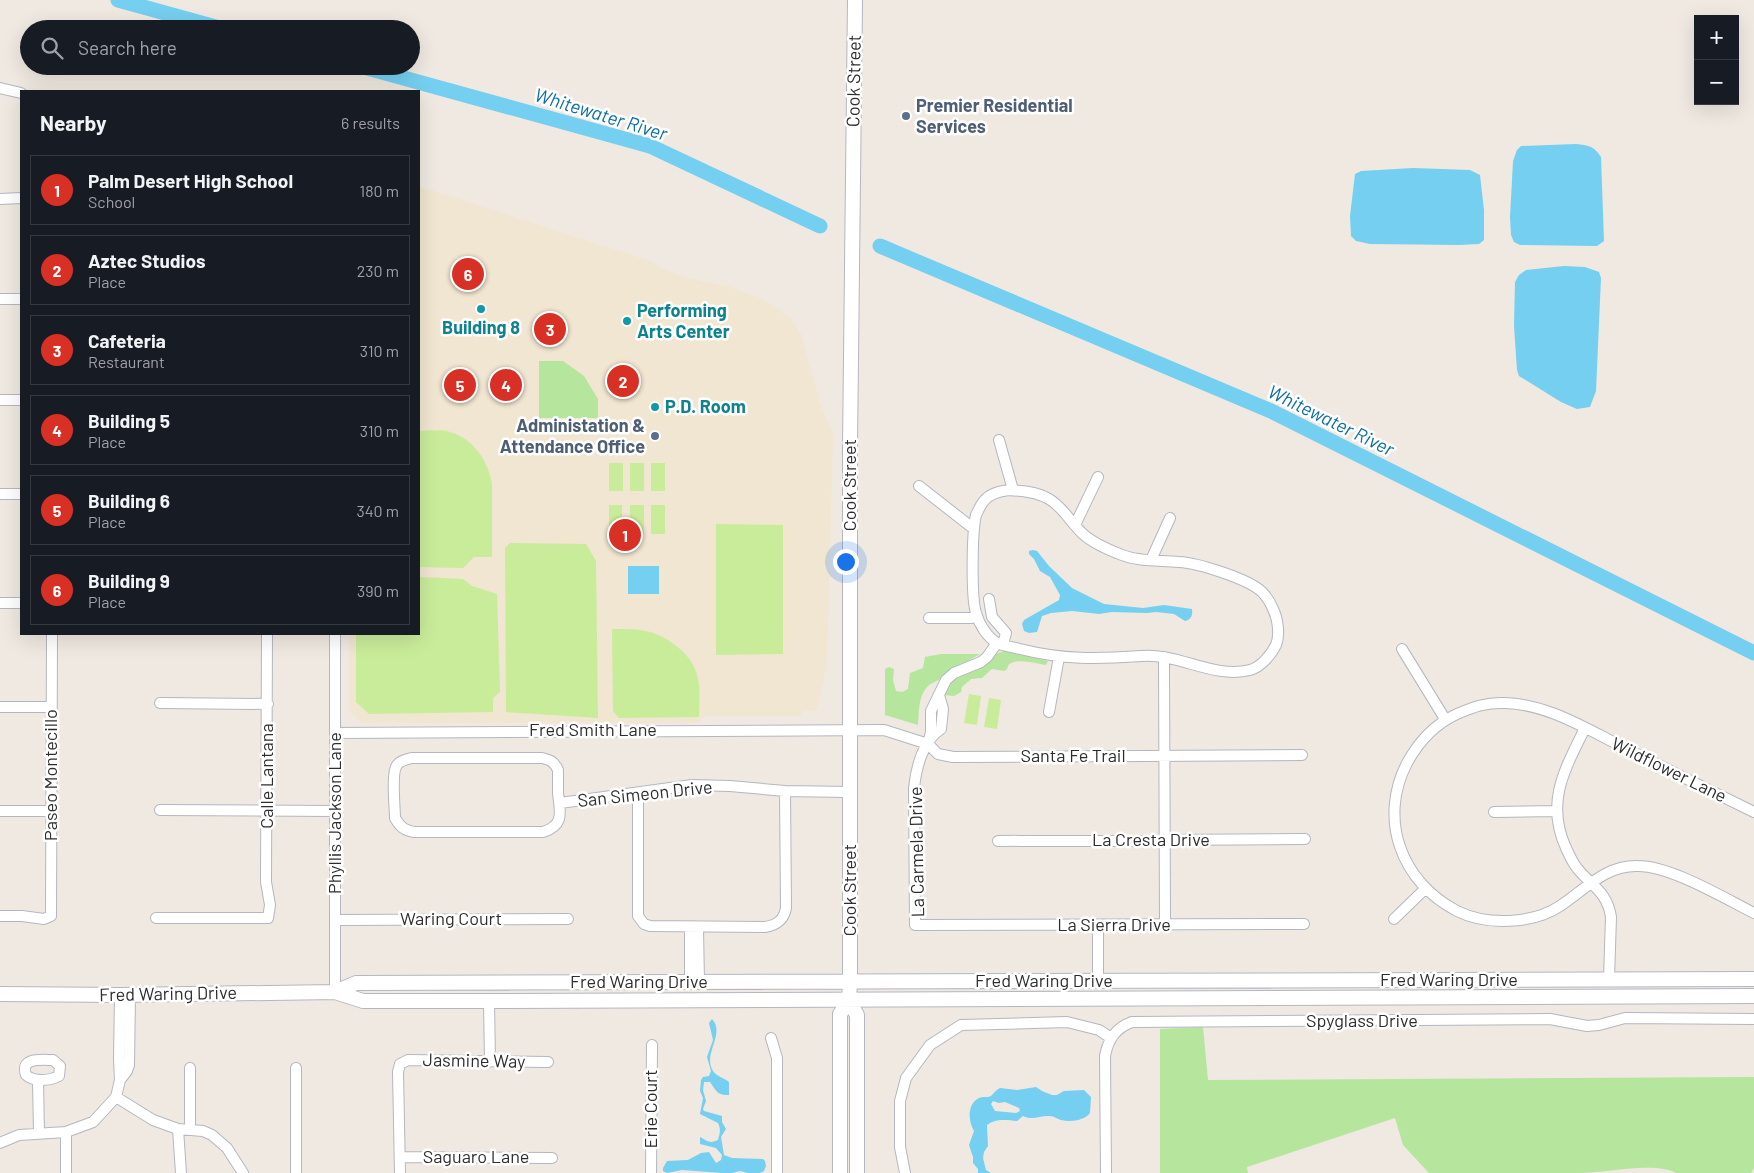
<!DOCTYPE html>
<html lang="en">
<head>
<meta charset="utf-8">
<style>
	body { margin:0; font-family:Barlow,sans-serif; background:#20242c; color:#f1f3f6 }
	.controls { position:absolute; right:15px; top:15px; display:grid; overflow:hidden; border-radius:0px; box-shadow:0 5px 20px #0002 }
	.controls button { width:45px; height:45px; display:grid; place-items:center; padding:0; border:0; border-bottom:1px solid #363941; background:#171b24; color:#f1f3f6; font:25px sans-serif }
	.you { position:absolute; left:845px; top:561px; width:18px; height:18px; margin:-12px; border:4px solid #fff; border-radius:50%; background:#1a73e8; box-shadow:0 0 0 8px #1a73e833 }
	.badge { display:grid; place-items:center; width:32px; height:32px; border-radius:50%; background:#d93025; color:#fff; font-size:16px; font-weight:700 }
	.pin { position:absolute; translate:-50% -50%; border:2px solid #fff; box-shadow:0 1px 5px #0006 }
	.list { margin:0; padding:0; list-style:none }
	h2 { display:flex; justify-content:space-between; align-items:center; height:65px; margin:0; padding:0 20px; font-size:21px }
	h2 small { font-size:16px; font-weight:400; color:#9ea1a6 }
	.list li { display:grid; grid-template-columns:32px 1fr auto; gap:15px; align-items:center; box-sizing:border-box; height:70px; margin:0 10px 10px; padding:0 10px; border:1px solid #363941; border-radius:0px }
	.list b { display:block; font-size:19px; white-space:nowrap }
	.list p { margin:0; font-size:16px; white-space:nowrap; color:#9ea1a6 }
	.list em { font-size:16px; font-style:normal; color:#9ea1a6 }
	.icon { flex:none; width:28px; height:28px; fill:none; stroke:currentColor; stroke-width:2; stroke-linecap:round; stroke-linejoin:round }
	.map { position:relative; flex:none; width:1754px; height:1173px; overflow:hidden }
	.search { position:absolute; background:#171b24; box-shadow:0 5px 20px #0002; left:20px; top:20px; width:400px; height:55px; display:flex; align-items:center; gap:12px; box-sizing:border-box; padding:0 18px; border-radius:28px; color:#9ea1a6; font-size:19px }
	.panel { position:absolute; background:#171b24; box-shadow:0 5px 20px #0002; left:20px; top:90px; width:400px; height:545px; border-radius:0px }
	.map>svg:first-child { display:block }
</style>
</head>
<body>
<div class="map">
<svg width="1754" height="1173" viewBox="0 0 1754 1173">
	<rect width="100%" height="100%" fill="#efe9e1"/>
	<path fill="#f0e6d1" d="M 419,186 L 650,261 L 663,269 L 687,278 L 728,286 L 757,297 L 773,305 L 792,320 L 801,333 L 819,400 L 833,435 L 827,662 L 817,711 L 802,710 L 801,716 L 705,716 L 696,723 L 362,723 L 349,710 L 349,634 L 419,634 Z"/>
	<path fill="#b6e59e" d="M 539,361 L 563,361 L 584,376 L 598,399 L 598,418 L 539,418 Z
		M 1004,651 L 1048,661 L 1046,665 C 1034,663 1021,658 1009,664 L 1007,669 L 1004,671 L 992,669 L 982,678 L 971,679 L 962,687 L 961,692 L 954,696 L 944,695 L 951,682 L 958,677 L 981,667 L 996,654 Z
		M 941,654 L 980,654 C 964,664 955,665 940,679 C 936,682 930,683 927,687 C 918,697 919,713 918,725 L 885,715 L 885,669 L 889,667 L 894,669 L 893,680 L 896,691 L 902,692 L 908,689 L 910,673 L 923,668 L 925,657 Z
		M 1203,1027 L 1208,1080 L 1754,1077 L 1754,1168 L 1751,1173 L 1676,1173 C 1657,1161 1603,1173 1579,1173 C 1529,1173 1479,1173 1429,1173 L 1403,1145 L 1395,1118 L 1247,1167 L 1248,1173 L 1160,1173 L 1160,1029 Z"/>
	<path fill="#c9ec9a" d="M 419,431 C 429,431 440,429 450,432 C 474,439 488,461 492,484 L 492,557 L 474,557 L 463,568 L 419,567 Z
		M 609,463 L 623,463 L 623,491 L 609,491 Z
		M 630,463 L 644,463 L 644,491 L 630,491 Z
		M 651,463 L 665,463 L 665,491 L 651,491 Z
		M 609,505 L 622,505 L 622,534 L 609,534 Z
		M 630,505 L 644,505 L 644,534 L 630,534 Z
		M 651,505 L 665,505 L 665,534 L 651,534 Z
		M 716,524 L 783,525 L 783,654 L 716,655 Z
		M 510,543 L 586,544 L 596,561 L 598,718 L 506,712 L 505,548 Z
		M 419,577 L 463,579 L 472,586 L 497,594 L 500,692 L 493,698 L 493,712 L 369,714 L 356,702 L 356,634 L 419,634 Z
		M 612,629 C 640,629 657,629 680,649 C 688,656 694,664 697,675 C 701,688 699,704 699,717 L 619,718 L 613,711 Z
		M 969,694 L 981,696 L 977,725 L 964,723 Z
		M 989,698 L 1001,700 L 997,729 L 984,727 Z"/>
	<path fill="#75cff0" fill-rule="evenodd" d="M 1576,144 C 1588,145 1594,146 1601,157 L 1604,241 L 1597,246 L 1520,245 L 1514,242 L 1511,235 L 1510,217 L 1513,161 L 1517,150 L 1521,146 Z
		M 1413,168 L 1470,170 L 1480,175 L 1484,210 L 1484,240 L 1479,244 L 1459,245 L 1370,244 L 1356,241 L 1351,236 L 1350,216 L 1355,174 L 1361,171 Z
		M 1564,266 L 1585,267 L 1599,272 L 1601,278 L 1596,391 L 1590,407 L 1577,409 L 1561,402 L 1519,376 L 1517,370 L 1514,326 L 1515,282 L 1519,275 L 1526,270 Z
		M 1033,550 L 1037,551 L 1049,566 L 1072,588 L 1104,604 L 1143,608 L 1164,605 L 1192,609 C 1193,615 1191,620 1185,621 L 1174,614 L 1156,612 L 1147,613 L 1112,612 L 1099,614 L 1072,611 L 1051,613 L 1042,616 L 1037,632 L 1029,633 L 1024,631 L 1022,624 L 1024,620 L 1059,600 L 1060,595 L 1050,577 L 1040,571 L 1034,559 L 1029,554 L 1029,551 Z
		M 628,566 L 659,566 L 659,594 L 628,594 Z
		M 712,1019 C 726,1034 702,1054 713,1071 C 716,1076 724,1078 729,1082 L 729,1095 C 717,1096 716,1090 710,1082 L 704,1082 L 703,1090 L 706,1101 L 703,1109 L 704,1111 L 722,1116 L 722,1122 L 726,1129 L 721,1137 L 724,1155 L 732,1158 L 763,1159 L 765,1161 L 766,1166 L 764,1171 L 760,1173 L 748,1173 L 740,1171 L 732,1173 L 722,1173 L 682,1170 L 667,1173 L 663,1171 L 663,1168 L 667,1161 L 688,1160 L 701,1153 L 709,1152 L 716,1163 L 721,1160 L 722,1155 L 716,1148 L 700,1144 L 700,1137 C 708,1141 709,1144 718,1140 C 720,1133 721,1129 718,1123 L 700,1114 L 703,1098 L 700,1091 L 701,1080 L 703,1077 L 709,1076 L 711,1071 L 707,1057 L 713,1040 L 709,1023 Z
		M 1036,1087 L 1042,1091 L 1052,1095 L 1057,1095 L 1064,1091 L 1084,1090 L 1091,1097 L 1090,1113 C 1084,1121 1070,1122 1061,1120 C 1057,1119 1054,1116 1050,1116 C 1041,1115 1032,1121 1023,1116 L 1017,1121 C 1006,1120 996,1118 987,1125 L 988,1146 L 984,1152 L 983,1158 L 986,1170 L 991,1173 L 978,1173 L 978,1169 L 973,1163 L 973,1157 L 969,1145 L 974,1131 C 968,1121 967,1104 979,1098 C 983,1096 987,1098 991,1096 C 993,1094 996,1090 1000,1088 L 1017,1090 ZM 993,1101 L 999,1103 L 1005,1102 L 1019,1108 L 1020,1111 L 1016,1113 L 995,1111 L 991,1104 Z"/>
	<g fill="none" stroke-linecap="round" stroke-linejoin="round">
		<path stroke="#75cff0" stroke-width="15" d="M 118,0 L 223,29
			M 360,66 L 650,146 L 820,226
			M 880,246 L 1271,411 L 1754,653"/>
		<defs>
			<path id="minor" d="M 0,88 L 21,93
				M 0,199 L 21,198
				M 0,299 L 21,299
				M 0,400 L 21,400
				M 999,440 L 1013,490
				M 919,486 L 974,529
				M 1009,490 C 1023,491 1037,492 1049,499 C 1063,507 1071,523 1083,534 C 1094,544 1109,550 1122,555 C 1140,562 1160,560 1179,562 C 1198,563 1249,579 1262,592 C 1267,597 1271,604 1273,609 C 1278,619 1280,635 1276,645 C 1271,655 1261,667 1250,670 C 1214,679 1178,653 1142,656 C 1097,659 1064,660 1020,649 C 1013,647 1003,646 997,643 C 987,637 979,624 976,613 C 971,597 972,531 976,515 C 978,511 981,504 984,501 C 990,493 1000,491 1009,490 Z
				M 0,494 L 21,494
				M 1075,525 L 1098,477
				M 1151,560 L 1170,518
				M 989,599 L 992,617 L 1006,633 L 1003,644
				M 0,603 L 21,603
				M 929,618 L 971,618 L 977,616
				M 1402,649 L 1445,719
				M 1164,657 L 1165,925
				M 939,695 L 943,709 L 941,729 C 923,740 916,768 914,788 L 915,925 L 1304,924
				M 160,703 L 268,704
				M 0,707 L 51,707
				M 1049,712 L 1059,657
				M 1585,728 C 1565,769 1545,802 1566,848 C 1569,854 1572,862 1577,868 C 1591,886 1607,891 1611,917 L 1609,979
				M 335,733 L 884,730 L 928,744 L 938,754 L 953,757 L 1302,755
				M 929,740 L 931,732 L 931,711 L 946,680 L 954,673 L 981,662 L 987,657 L 997,643
				M 412,758 L 542,758 C 550,760 554,761 558,770 C 558,777 558,786 558,793 C 560,812 565,825 543,832 L 414,832 C 404,830 400,827 395,818 C 395,807 391,773 397,765 C 401,760 407,759 412,758 Z
				M 638,793 L 638,916 L 644,924 L 650,926 L 765,927 C 777,925 784,920 786,908 L 785,791
				M 560,803 L 692,785 L 730,786 L 785,791 L 849,792
				M 160,810 L 335,811
				M 0,811 L 51,811
				M 1494,812 L 1556,811
				M 1754,812 C 1711,791 1668,770 1625,748 C 1588,730 1548,704 1505,703 C 1487,702 1473,707 1457,714 C 1435,724 1419,741 1407,763 C 1378,819 1401,882 1457,911 C 1487,926 1533,924 1560,906 C 1586,889 1605,865 1638,866 C 1671,866 1724,898 1754,913
				M 998,841 L 1305,839
				M 0,916 L 22,916 L 44,919 L 51,916 L 52,634
				M 156,918 L 268,918 L 270,905 L 266,882 L 267,634
				M 1394,919 L 1426,888
				M 335,920 L 568,919
				M 1098,925 L 1098,981
				M 698,928 L 699,982
				M 690,983 L 690,928
				M 335,992 L 335,634
				M 489,1001 L 490,1062
				M 771,1038 L 777,1058 L 777,1173
				M 53,1060 L 60,1066 L 59,1076 C 49,1081 34,1082 26,1075 C 20,1057 41,1060 53,1060 Z
				M 190,1068 L 190,1129
				M 38,1080 L 39,1133
				M 120,1080 L 127,1071 L 129,1065 L 130,995
				M 116,1097 L 153,1120 L 178,1129 L 203,1131 L 212,1135 L 227,1148 L 243,1173
				M 178,1129 L 181,1173
				M 66,1132 L 66,1173
				M 0,1143 L 19,1135 L 66,1132 L 93,1122 L 116,1097 L 120,1080 L 119,1059 L 120,995
				M 400,1157 L 552,1158
				M 296,1173 L 296,1068
				M 400,1173 L 398,1072 L 400,1064 L 408,1060 L 548,1062
				M 651,1173 L 652,1045
				M 905,1173 L 900,1147 L 900,1101 L 906,1078 L 930,1045 L 961,1025 L 1067,1022 L 1099,1030 L 1111,1038
				M 1106,1173 L 1105,1056 C 1108,1040 1115,1028 1132,1022 L 1550,1019 L 1587,1026 L 1599,1025 L 1625,1018 L 1754,1019"/>
			<path id="secondary" d="M 335,992 L 356,983 L 1754,979
				M 0,994 L 120,995 L 335,992 L 363,1001 L 489,1001 L 1754,996
				M 849,1001 L 857,1015 L 857,1173
				M 840,1173 L 840,1014 L 849,1001 L 850,982 L 850,447 L 855,0"/>
		</defs>
		<use href="#minor" stroke="#b4b7c1" stroke-width="12"/>
		<use href="#secondary" stroke="#b4b7c1" stroke-width="16"/>
		<use href="#minor" stroke="#fff" stroke-width="10"/>
		<use href="#secondary" stroke="#fff" stroke-width="14"/>
	</g>
	<g fill="#5c6f8a" stroke="#fff" stroke-width="2">
		<circle cx="906" cy="116" r="5"/>
		<circle cx="655" cy="436" r="5"/>
	</g>
	<g fill="#0f9aa8" stroke="#fff" stroke-width="2">
		<circle cx="481" cy="309" r="5"/>
		<circle cx="627" cy="321" r="5"/>
		<circle cx="655" cy="407" r="5"/>
	</g>
	<g text-anchor="middle" stroke-width="5" stroke-linejoin="round" paint-order="stroke">
		<g font-size="18" fill="#2e2e2e" stroke="#fff">
			<text transform="translate(854 81) rotate(-89)" y="6">Cook Street</text>
			<text transform="translate(850 485) rotate(-90)" y="6">Cook Street</text>
			<text x="593" y="736">Fred Smith Lane</text>
			<text x="1073" y="762">Santa Fe Trail</text>
			<text transform="translate(1669 770) rotate(26)" y="6">Wildflower Lane</text>
			<text transform="translate(51 775) rotate(-90)" y="6">Paseo Montecillo</text>
			<text transform="translate(267 776) rotate(-90)" y="6">Calle Lantana</text>
			<text transform="translate(645 794) rotate(-6)" y="6">San Simeon Drive</text>
			<text transform="translate(335 813) rotate(-90)" y="6">Phyllis Jackson Lane</text>
			<text x="1151" y="846">La Cresta Drive</text>
			<text transform="translate(917 852) rotate(-91)" y="6">La Carmela Drive</text>
			<text transform="translate(850 890) rotate(-90)" y="6">Cook Street</text>
			<text x="451" y="925">Waring Court</text>
			<text x="1114" y="931">La Sierra Drive</text>
			<text x="1449" y="986">Fred Waring Drive</text>
			<text x="1044" y="987">Fred Waring Drive</text>
			<text x="639" y="988">Fred Waring Drive</text>
			<text transform="translate(168 994) rotate(-1)" y="6">Fred Waring Drive</text>
			<text x="1362" y="1027">Spyglass Drive</text>
			<text transform="translate(474 1061) rotate(1)" y="6">Jasmine Way</text>
			<text transform="translate(651 1109) rotate(-90)" y="6">Erie Court</text>
			<text x="476" y="1163">Saguaro Lane</text>
		</g>
		<g font-size="18" font-weight="bold" fill="#4e5e75" stroke="#fff" text-anchor="start">
			<text x="916" y="112">Premier Residential<tspan x="916" dy="21">Services</tspan></text>
			<text x="645" y="432" text-anchor="end">Administation &amp;<tspan x="645" dy="21">Attendance Office</tspan></text>
		</g>
		<g font-size="18" font-weight="bold" fill="#0d838f" stroke="#fff" text-anchor="start">
			<text x="637" y="317">Performing<tspan x="637" dy="21">Arts Center</tspan></text>
			<text x="481" y="334" text-anchor="middle">Building 8</text>
			<text x="665" y="413">P.D. Room</text>
		</g>
		<g font-size="19" font-style="italic" fill="#0d6fa3" stroke="#fff">
			<text transform="translate(601 114) rotate(17)" y="7">Whitewater River</text>
			<text transform="translate(1331 420) rotate(26)" y="7">Whitewater River</text>
		</g>
	</g>
</svg>
<div class="controls">
<button>+</button>
<button>−</button>
</div>
<div class="you"></div>
<div class="pin badge" style="left:625px;top:535px">1</div>
<div class="pin badge" style="left:623px;top:381px">2</div>
<div class="pin badge" style="left:550px;top:329px">3</div>
<div class="pin badge" style="left:506px;top:385px">4</div>
<div class="pin badge" style="left:460px;top:385px">5</div>
<div class="pin badge" style="left:468px;top:274px">6</div>
<div class="search"><svg class="icon" aria-label="search" viewBox="0 0 24 24"><circle cx="10" cy="10" r="6"/><path d="M15 15l6 6"/></svg>Search here</div>
<section class="panel">
<h2>Nearby<small>6 results</small></h2>
<ul class="list">
<li><span class="badge">1</span><div><b>Palm Desert High School</b><p>School</p></div><em>180 m</em></li>
<li><span class="badge">2</span><div><b>Aztec Studios</b><p>Place</p></div><em>230 m</em></li>
<li><span class="badge">3</span><div><b>Cafeteria</b><p>Restaurant</p></div><em>310 m</em></li>
<li><span class="badge">4</span><div><b>Building 5</b><p>Place</p></div><em>310 m</em></li>
<li><span class="badge">5</span><div><b>Building 6</b><p>Place</p></div><em>340 m</em></li>
<li><span class="badge">6</span><div><b>Building 9</b><p>Place</p></div><em>390 m</em></li>
</ul>
</section>
</div>
</body>
</html>
